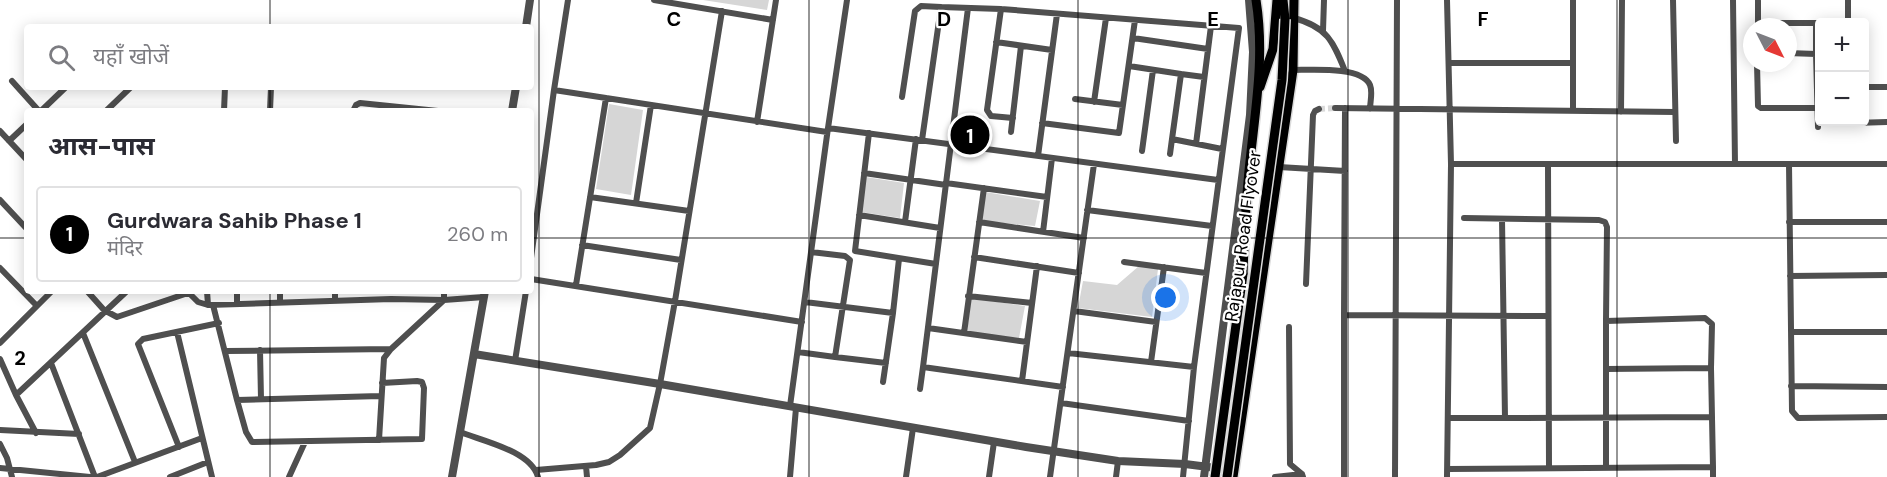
<!DOCTYPE html>
<html lang="hi">
<head>
<meta charset="utf-8">
<style>
	body { margin:0; font-family:"DM Sans","Noto Sans Devanagari",sans-serif; background:#f2f2f3; color:#2b2b33 }
	.controls { position:absolute; right:18px; top:18px; display:grid; overflow:hidden; border-radius:6px; box-shadow:0 3px 15px #0003 }
	.controls button { width:54px; height:54px; display:grid; place-items:center; padding:0; border:0; border-bottom:2px solid #e1e1e2; background:#fff; color:#2b2b33; font:30px sans-serif }
	.compass { position:absolute; left:1743px; top:18px; width:54px; height:54px; border-radius:50%; background:#fff; box-shadow:0 3px 15px #0003; rotate:132deg }
	.you { position:absolute; left:1166px; top:298px; width:21px; height:21px; margin:-15px; border:4px solid #fff; border-radius:50%; background:#1a73e8; box-shadow:0 0 0 9px #1a73e833 }
	.badge { display:grid; place-items:center; width:39px; height:39px; border-radius:50%; background:#000; color:#fff; font-size:20px; font-weight:700 }
	.pin { position:absolute; translate:-50% -50%; border:3px solid #fff; box-shadow:0 2px 6px #0006 }
	.list { margin:0; padding:0; list-style:none }
	h2 { display:flex; justify-content:space-between; align-items:center; height:78px; margin:0; padding:0 24px; font-size:26px }
	h2 small { font-size:20px; font-weight:400; color:#7c7c81 }
	.list li { display:grid; grid-template-columns:39px 1fr auto; gap:18px; align-items:center; box-sizing:border-box; height:96px; margin:0 12px 12px; padding:0 12px; border:2px solid #e1e1e2; border-radius:6px }
	.list b { display:block; font-size:22px; white-space:nowrap }
	.list p { margin:0; font-size:20px; white-space:nowrap; color:#7c7c81 }
	.list em { font-size:20px; font-style:normal; color:#7c7c81 }
	.icon { flex:none; width:33px; height:33px; fill:none; stroke:currentColor; stroke-width:2; stroke-linecap:round; stroke-linejoin:round }
	.map { position:relative; flex:none; width:1887px; height:477px; overflow:hidden }
	.search { position:absolute; background:#fff; box-shadow:0 3px 15px #0003; left:24px; top:24px; width:510px; height:66px; display:flex; align-items:center; gap:15px; box-sizing:border-box; padding:0 21px; border-radius:6px; color:#7c7c81; font-size:22px }
	.panel { position:absolute; background:#fff; box-shadow:0 3px 15px #0003; left:24px; top:108px; width:510px; height:186px; border-radius:6px }
	.map>svg:first-child { display:block }
</style>
</head>
<body>
<div class="map">
<svg width="1887" height="477" viewBox="0 0 1887 477">
	<rect width="100%" height="100%" fill="#fff"/>
	<path fill="#d6d6d6" d="M 703,0 L 769,0 L 767,10 Z
		M 609,104 L 643,110 L 631,195 L 596,189 Z
		M 866,177 L 904,183 L 900,218 L 861,212 Z
		M 985,192 L 1040,201 L 1035,226 L 981,221 Z
		M 1139,266 L 1158,269 L 1152,317 L 1078,308 L 1083,281 L 1117,285 Z
		M 971,298 L 1025,306 L 1019,338 L 967,332 Z"/>
	<g fill="none" stroke-linecap="round" stroke-linejoin="round">
		<path stroke="#d9d9d9" stroke-width="6" stroke-dasharray="6 3" stroke-linecap="butt" d="M 1319,109 L 1335,108"/>
		<defs>
			<path id="primary" d="M 1260,87 L 1273,49 L 1277,0
				M 1233,477 L 1293,70 L 1294,0"/>
			<path id="trunk" d="M 1283,0 L 1285,19
				M 1243,274 C 1244,244 1245,213 1248,182 C 1253,121 1266,62 1256,0"/>
		</defs>
		<use href="#primary" stroke="#dbdbdb" stroke-width="12"/>
		<use href="#trunk" stroke="#dbdbdb" stroke-width="12"/>
		<path stroke="#4f4f4f" stroke-width="6" d="M 654,0 L 773,20
			M 1573,0 L 1573,111
			M 1673,0 L 1676,141
			M 1733,0 L 1735,164
			M 1848,0 L 1848,22
			M 1758,1 L 1758,24
			M 968,8 L 923,367 L 1063,387
			M 1001,9 L 987,110 L 991,116 L 1013,118
			M 1294,18 C 1327,27 1333,41 1345,71
			M 1758,23 L 1820,23
			M 1323,31 L 1324,0
			M 1133,38 L 1208,49
			M 996,42 L 1052,50
			M 1788,53 L 1816,54 L 1816,23
			M 1816,54 L 1818,127
			M 1449,63 L 1573,63
			M 1757,63 L 1758,106 L 1761,108 L 1817,108
			M 1129,66 L 1181,74 L 1172,139 L 1222,149
			M 1293,70 C 1311,70 1362,66 1370,85 C 1373,92 1370,102 1370,109
			M 1181,74 L 1204,77
			M 12,81 L 39,111
			M 1864,87 L 1887,87
			M 554,90 L 568,0
			M 902,97 L 915,11 L 921,6 L 941,7
			M 1075,99 L 1123,105
			M 1094,102 L 1106,18
			M 1335,108 L 1675,112
			M 1345,108 L 1344,315 L 1548,316
			M 41,111 L 66,87
			M 106,111 L 131,87
			M 224,111 L 225,87
			M 270,111 L 271,87
			M 353,111 L 356,105 L 360,103 L 438,111
			M 1621,112 L 1622,0
			M 757,122 L 776,0
			M 1851,122 L 1854,123 L 1887,122
			M 1042,123 L 1119,133 L 1135,20
			M 828,128 L 1218,180
			M 0,131 L 27,160
			M 1011,132 L 1021,46
			M 869,133 L 855,251 L 936,264
			M 922,140 L 941,7 L 1001,9 L 1239,28 L 1194,367 L 1183,477
			M 9,141 L 27,124
			M 1196,144 L 1211,26
			M 1142,151 L 1153,70
			M 1170,154 L 1172,139
			M 1038,156 L 1057,14
			M 1451,164 L 1887,164
			M 1548,164 L 1549,468
			M 1789,164 L 1792,411 L 1798,418 L 1887,417
			M 1279,167 L 1345,171
			M 864,173 L 946,185
			M 946,183 L 1047,197
			M 590,197 L 689,211
			M 0,200 L 27,229
			M 636,203 L 651,105
			M 1087,210 L 1212,226
			M 859,215 L 940,228
			M 1502,219 L 1505,418 L 1712,417
			M 905,222 L 916,139
			M 979,222 L 1084,238
			M 1789,222 L 1887,222
			M 1043,232 L 1052,158
			M 582,245 L 681,260
			M 974,257 L 1079,273
			M 531,258 L 554,90 L 827,132
			M 1124,262 L 1206,273
			M 0,268 L 36,305
			M 1790,276 L 1887,275
			M 531,279 L 802,322
			M 1306,284 L 1313,115 L 1315,111 L 1319,109
			M 576,285 L 606,98
			M 87,291 L 104,310 L 117,317 L 188,293
			M 187,291 L 198,302 L 208,305 L 391,299 L 444,300 L 484,297
			M 207,291 L 208,305
			M 237,291 L 237,304
			M 280,291 L 280,302
			M 335,291 L 335,301
			M 968,296 L 1032,303
			M 805,302 L 893,313 L 899,259
			M 213,305 L 237,400 L 246,432 L 252,442 L 422,439 L 424,388 L 422,382 L 417,381 L 382,383
			M 1074,311 L 1156,322
			M 1344,315 L 1344,477
			M 1289,327 L 1290,464 L 1302,474 L 1303,477
			M 928,328 L 1027,342
			M 177,332 L 212,477
			M 1791,332 L 1887,332
			M 83,333 L 135,462
			M 964,333 L 984,188
			M 0,343 L 52,291
			M 260,350 L 261,399
			M 226,351 L 390,349
			M 798,352 L 835,357 L 850,260 L 845,256 L 811,252
			M 1068,353 L 1194,367
			M 835,357 L 886,363
			M 0,359 L 16,395 L 36,433
			M 515,361 L 526,291
			M 1151,362 L 1164,267
			M 51,363 L 95,477
			M 1606,369 L 1711,368
			M 1022,381 L 1037,266
			M 883,382 L 893,313
			M 1791,386 L 1887,387
			M 920,389 L 923,367
			M 16,395 L 127,291
			M 237,400 L 380,396
			M 1061,403 L 1189,421
			M 790,406 L 828,128 L 847,0
			M 1448,418 L 1505,418
			M 0,430 L 79,434
			M 460,432 C 483,441 531,451 538,477
			M 379,440 L 384,358 L 391,349 L 444,300 L 444,291
			M 0,444 L 7,458 L 12,477
			M 179,447 L 138,344 L 143,339 L 219,323
			M 586,466 L 587,477
			M 1606,467 L 1606,321
			M 1713,467 L 1713,477
			M 0,468 L 90,477
			M 1447,469 L 1713,467 L 1711,368 L 1712,324 L 1705,318 L 1606,321 L 1607,227 L 1605,222 L 1599,220 L 1464,218
			M 536,470 L 596,465 L 609,462 L 620,455 L 650,428 L 660,384 L 675,301 L 722,11
			M 97,477 L 202,438
			M 170,477 L 208,462
			M 289,477 L 305,442
			M 790,477 L 796,408
			M 906,477 L 913,428
			M 989,477 L 994,442
			M 1050,477 L 1094,164
			M 1116,477 L 1118,461
			M 1275,477 L 1302,474
			M 1395,477 L 1397,0
			M 1447,477 L 1451,164 L 1447,0"/>
		<path stroke="#4f4f4f" stroke-width="8" d="M 526,27 L 530,0
			M 512,111 L 516,87
			M 474,354 L 660,384 L 1026,447 L 1118,461 L 1185,464 L 1232,470
			M 452,477 L 485,291
			M 1204,477 L 1250,115 L 1253,52 L 1249,0"/>
		<use href="#primary" stroke="#000" stroke-width="9"/>
		<use href="#trunk" stroke="#000" stroke-width="9"/>
		<defs>
			<path id="trunk-bridge" d="M 1215,477 L 1243,274
				M 1227,477 L 1282,80 L 1285,19"/>
		</defs>
		<use href="#trunk-bridge" stroke="#dbdbdb" stroke-width="12" stroke-linecap="butt"/>
		<use href="#trunk-bridge" stroke="#000" stroke-width="9"/>
	</g>
	<path fill="none" stroke="#000" stroke-width="1.5" stroke-opacity="0.55" d="M 270,0 L 270,27M 539,0 L 539,477M 809,0 L 809,477M 1078,0 L 1078,477M 1348,0 L 1348,477M 1617,0 L 1617,477M 270,87 L 270,111M 0,238 L 27,238M 531,238 L 1887,238M 270,291 L 270,477"/>
	<g text-anchor="middle" stroke-width="4.5" stroke-linejoin="round" paint-order="stroke">
		<g font-size="18" fill="#000" stroke="#fff">
			<text transform="translate(1243 236) rotate(-82)" y="6">Rajapur Road Flyover</text>
		</g>
	</g>
	<g font-size="20" text-anchor="middle" font-weight="bold" fill="#000" stroke="#fff" stroke-width="4.5" stroke-linejoin="round" paint-order="stroke">
		<text x="674" y="26">C</text>
		<text x="944" y="26">D</text>
		<text x="1213" y="26">E</text>
		<text x="1483" y="26">F</text>
		<text x="20" y="365">2</text>
	</g>
</svg>
<div class="controls">
<button>+</button>
<button>−</button>
</div>
<svg class="compass" viewBox="-18 -18 36 36"><path d="M0-13l5 13h-10z" fill="#e53935"/><path d="M0 13l5-13h-10z" fill="#7c7c81"/></svg>
<div class="you"></div>
<div class="pin badge" style="left:970px;top:135px">1</div>
<div class="search"><svg class="icon" aria-label="search" viewBox="0 0 24 24"><circle cx="10" cy="10" r="6"/><path d="M15 15l6 6"/></svg>यहाँ खोजें</div>
<section class="panel">
<h2>आस-पास<small></small></h2>
<ul class="list">
<li><span class="badge">1</span><div><b>Gurdwara Sahib Phase 1</b><p>मंदिर</p></div><em>260 m</em></li>
</ul>
</section>
</div>
</body>
</html>
